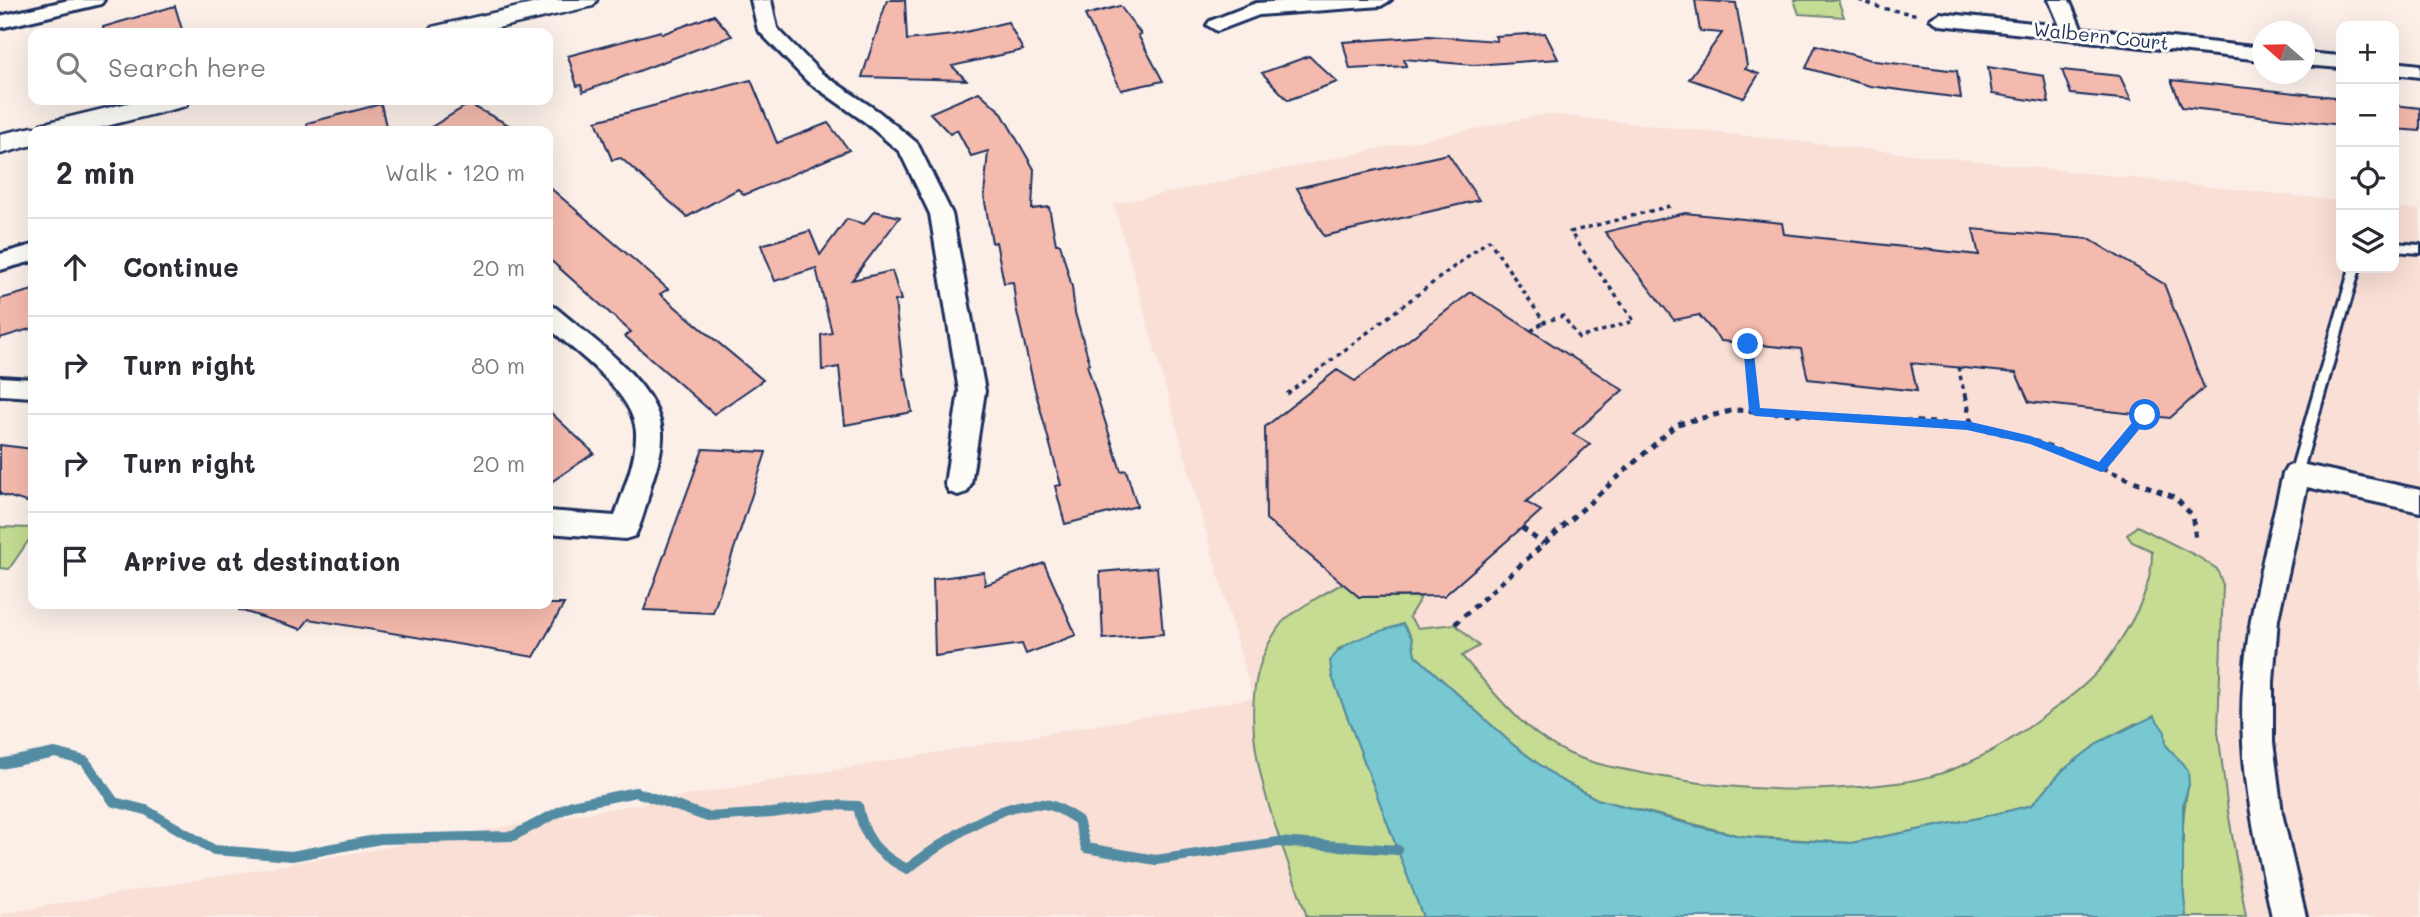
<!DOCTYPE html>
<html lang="en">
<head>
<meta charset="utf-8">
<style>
	body { margin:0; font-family:Mali,sans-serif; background:#f2f2f3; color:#2b2b33 }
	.controls { position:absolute; right:21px; top:21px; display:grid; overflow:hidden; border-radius:14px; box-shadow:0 7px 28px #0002 }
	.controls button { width:63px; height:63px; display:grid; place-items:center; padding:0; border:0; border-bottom:2px solid #e1e1e2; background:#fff; color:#2b2b33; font:35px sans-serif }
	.compass { position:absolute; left:2252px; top:21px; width:63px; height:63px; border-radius:50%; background:#fff; box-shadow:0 7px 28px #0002; rotate:290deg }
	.stop { position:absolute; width:21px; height:21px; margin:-16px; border:5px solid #1a73e8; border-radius:50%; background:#fff }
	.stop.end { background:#1a73e8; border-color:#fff; box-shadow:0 2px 7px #0008 }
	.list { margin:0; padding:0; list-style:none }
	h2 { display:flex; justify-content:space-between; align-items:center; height:91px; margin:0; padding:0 28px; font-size:30px }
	h2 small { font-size:23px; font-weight:400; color:#7c7c81 }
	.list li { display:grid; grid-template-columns:46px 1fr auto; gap:21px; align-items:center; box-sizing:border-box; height:98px; padding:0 28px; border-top:2px solid #e1e1e2 }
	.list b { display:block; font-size:26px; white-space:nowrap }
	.list em { font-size:23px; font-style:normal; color:#7c7c81 }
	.icon { flex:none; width:38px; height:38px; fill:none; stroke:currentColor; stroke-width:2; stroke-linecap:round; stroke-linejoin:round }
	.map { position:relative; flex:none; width:2420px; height:917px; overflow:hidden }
	.search { position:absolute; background:#fff; box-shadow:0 7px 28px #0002; left:28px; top:28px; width:525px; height:77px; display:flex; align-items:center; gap:18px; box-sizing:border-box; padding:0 24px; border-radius:14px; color:#7c7c81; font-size:26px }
	.panel { position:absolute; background:#fff; box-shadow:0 7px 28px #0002; left:28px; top:126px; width:525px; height:483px; border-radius:14px }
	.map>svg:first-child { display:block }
</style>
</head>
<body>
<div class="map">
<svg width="2420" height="917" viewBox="0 0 2420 917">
	<rect width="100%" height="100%" fill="#fbefe8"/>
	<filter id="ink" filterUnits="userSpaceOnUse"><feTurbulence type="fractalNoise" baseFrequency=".0143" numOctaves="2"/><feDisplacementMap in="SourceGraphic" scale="14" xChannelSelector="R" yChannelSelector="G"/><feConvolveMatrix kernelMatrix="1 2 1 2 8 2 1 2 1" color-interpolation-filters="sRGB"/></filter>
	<g filter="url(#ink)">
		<path fill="#f9dfd6" d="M 1546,114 L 2341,201 L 2341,268 L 2394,268 L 2394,207 L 2420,210 L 2420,917 L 0,917 L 0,914 L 1253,698 L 1114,204 Z"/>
		<path fill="#c5dc92" stroke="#708678" stroke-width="2" d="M 1794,0 L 1838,0 L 1844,17 L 1799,14 Z
			M 2137,526 L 2197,556 L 2217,569 L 2223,585 L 2218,731 L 2228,811 L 2246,917 L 2186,917 C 2181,882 2180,818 2189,784 L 2165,745 L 2165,732 L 2136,723 L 2101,741 L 2063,770 L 2032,805 L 1983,817 L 1851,843 L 1740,836 L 1597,799 L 1557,778 L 1511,743 L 1415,655 L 1412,638 L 1403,624 L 1338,649 L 1332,676 L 1423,917 L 1307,917 C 1279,830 1217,708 1281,624 C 1289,613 1330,590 1344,583 L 1359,597 L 1421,597 L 1409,617 L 1418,628 L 1455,624 L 1479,646 L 1462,656 C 1495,693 1523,733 1570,754 C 1597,766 1629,770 1658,776 C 1725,789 1789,793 1858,787 C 1891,784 1925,781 1956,768 C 1989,755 2019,735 2047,714 C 2075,694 2101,674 2118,644 C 2136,616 2153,585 2152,551 L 2132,542 L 2127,535 Z
			M 0,527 L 33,528 L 33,534 L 9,569 L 0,568 Z"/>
		<path fill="#77c8d0" stroke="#528ba2" stroke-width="2" d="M 1403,624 L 1412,638 L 1415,655 L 1511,743 L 1557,778 L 1597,799 L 1696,826 L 1740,836 L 1773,839 L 1851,843 L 1983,817 L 2032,805 L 2063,770 L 2101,741 L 2154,716 L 2165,732 L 2166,745 L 2188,770 L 2189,784 L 2183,805 L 2183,885 L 2186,917 L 1423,917 L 1332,676 L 1330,661 C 1345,638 1377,633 1403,624 Z"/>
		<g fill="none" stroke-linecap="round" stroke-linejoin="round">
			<path stroke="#528ba2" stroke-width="10" d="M 0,764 L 55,753 L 85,761 L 114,802 L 146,810 L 214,850 L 292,856 L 380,839 L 513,836 L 572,805 L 636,792 L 708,817 L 772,813 L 830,805 L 858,806 C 864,839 877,854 907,869 C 940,845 1005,795 1049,805 C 1059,807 1069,815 1078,820 L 1086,848 L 1156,860 L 1278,842 L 1398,850"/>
		</g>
		<path fill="#f4baad" stroke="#1b2f5e" stroke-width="2" d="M 887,0 L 905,0 L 907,40 L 953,35 L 1008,22 L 1023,50 L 952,66 L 966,80 L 862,77 Z
			M 1695,0 L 1736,3 L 1747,66 L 1745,69 L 1759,74 L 1744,98 L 1689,79 L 1722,33 L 1700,31 Z
			M 175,6 L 183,33 L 104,33 L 103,27 Z
			M 1120,6 L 1141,34 L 1138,35 L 1163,81 L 1121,90 L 1085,15 Z
			M 714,15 L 732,36 L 583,92 L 581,85 L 577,86 L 568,56 L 661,31 L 662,34 Z
			M 1545,33 L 1558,59 L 1474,65 L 1404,59 L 1406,66 L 1350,69 L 1343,42 L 1429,36 L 1497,41 L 1495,36 Z
			M 1816,45 L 1875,61 L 1957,71 L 1961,98 L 1870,86 L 1806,68 Z
			M 1309,56 L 1337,82 L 1288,100 L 1262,73 Z
			M 1988,67 L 2044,76 L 2049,103 L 1992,94 Z
			M 2062,70 L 2120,76 L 2131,100 L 2071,94 Z
			M 751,80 L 777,143 L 828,123 L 849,150 L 744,195 L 738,189 L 687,217 L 621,158 L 612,160 L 596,121 Z
			M 2171,80 L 2334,97 L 2341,112 L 2341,125 L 2182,107 Z
			M 979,92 L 1001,112 L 1034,169 L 1032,209 L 1049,207 L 1056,244 L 1060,244 L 1072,287 L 1075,313 L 1090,364 L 1087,365 L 1121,471 L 1126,470 L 1137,506 L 1065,524 L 1055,486 L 1061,485 L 1034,386 L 1016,307 L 1013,282 L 1004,283 L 996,242 L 992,243 L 984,196 L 988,151 L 971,156 L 957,130 L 950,134 L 930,113 Z
			M 381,104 L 387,131 L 308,131 L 307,123 Z
			M 469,104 L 520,131 L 425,131 Z
			M 2394,105 L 2420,108 L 2420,131 L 2394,129 Z
			M 1448,154 L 1479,200 L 1324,236 L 1297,188 Z
			M 548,186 L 668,289 L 660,294 L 763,380 L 714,414 L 625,336 L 631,332 L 548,258 Z
			M 874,211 L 900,217 L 852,280 L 892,271 L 901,300 L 895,301 L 904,379 L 906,378 L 912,412 L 845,425 L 839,367 L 822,370 L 821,335 L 832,333 L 816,268 L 775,281 L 761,245 L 810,231 L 820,255 L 847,219 L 864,224 Z
			M 1685,213 L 1782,223 L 1784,234 L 1979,255 L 1973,229 L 2089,239 L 2164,284 L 2204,388 L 2170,418 L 2029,402 L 2016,373 L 1911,363 L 1917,391 L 1808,379 L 1801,349 L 1721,341 L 1699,315 L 1674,320 L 1605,232 Z
			M 33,290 L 33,328 L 0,338 L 0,299 Z
			M 1471,292 L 1623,390 L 1573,434 L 1590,444 L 1526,502 L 1541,511 L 1444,596 L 1359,597 L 1266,519 L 1265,427 L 1337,370 L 1355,381 Z
			M 548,410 L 594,453 L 548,484 Z
			M 0,445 L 33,449 L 33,504 L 0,494 Z
			M 703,449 L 766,452 L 713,613 L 644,610 Z
			M 1044,563 L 1076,635 L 1026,654 L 1022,644 L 935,656 L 933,579 L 984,572 L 985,585 Z
			M 1157,567 L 1163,634 L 1103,639 L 1100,572 Z
			M 239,604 L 564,604 L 534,657 L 309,619 L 301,629 L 239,610 Z"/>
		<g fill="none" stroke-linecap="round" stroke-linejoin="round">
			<defs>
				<path id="service" d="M 2394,243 L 2420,245 L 2420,253 L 2394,251 Z
					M 2350,268 L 2360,268 L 2302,474 L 2300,477 L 2292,477 L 2290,474 Z"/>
				<path id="minor" d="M 69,0 L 104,0 L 101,4 L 0,28 L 0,16 Z
					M 751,0 L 771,0 L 777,28 L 821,73 L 879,112 L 917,143 L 952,214 L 985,391 L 971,484 L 967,492 L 958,495 L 949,492 L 945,484 L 959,391 L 930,214 L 900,152 L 865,122 L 807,81 L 758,30 Z
					M 1301,0 L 1391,0 L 1381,6 L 1259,15 L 1217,31 L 1207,25 L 1210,21 L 1256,3 Z
					M 2049,0 L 2069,0 L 2081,28 L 2262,48 L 2262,60 L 1940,25 L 1930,19 L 1940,13 L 2060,26 Z
					M 2304,53 L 2341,56 L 2341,68 L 2304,65 Z
					M 2394,62 L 2420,65 L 2420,77 L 2394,74 Z
					M 33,245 L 33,261 L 0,270 L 0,254 Z
					M 548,305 L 556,308 C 591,338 658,383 662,432 C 663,450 656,469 651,485 C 647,502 643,520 635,536 L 625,539 L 548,533 L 548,511 L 615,516 C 623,490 637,460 636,432 C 634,392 576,353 548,327 Z
					M 0,377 L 33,379 L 33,397 L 0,395 Z
					M 2296,463 L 2420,490 L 2420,512 L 2307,487 L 2278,619 L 2273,682 L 2273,742 L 2282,813 L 2306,917 L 2272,917 C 2260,859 2246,802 2243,743 C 2237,651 2263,563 2283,474 L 2287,467 Z"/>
				<path id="secondary" d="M 549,0 L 597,0 L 593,6 L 476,33 L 428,33 L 432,27 Z
					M 140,100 L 190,100 L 186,106 L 87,131 L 33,131 L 33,145 L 0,154 L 0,134 L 33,127 L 38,128 L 41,124 Z"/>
			</defs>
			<use href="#service" stroke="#1b2f5e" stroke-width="6"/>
			<use href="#minor" stroke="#1b2f5e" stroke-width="6"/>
			<use href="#secondary" stroke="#1b2f5e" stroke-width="5"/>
			<path stroke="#1b2f5e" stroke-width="3.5" stroke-dasharray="4.5 4.5" stroke-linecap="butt" d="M 1859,0 L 1881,8 L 1919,15
				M 1531,331 L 1544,322
				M 1748,344 L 1753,396
				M 1958,367 L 1965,396
				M 1287,394 L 1489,240 L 1544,322 L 1563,316 L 1579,338 L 1634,321 L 1570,232 L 1674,205"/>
			<path stroke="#1b2f5e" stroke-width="5" stroke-dasharray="6 6" stroke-linecap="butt" d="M 1753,394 L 1755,411
				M 1965,394 L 1972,426
				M 2101,468 L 2145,415
				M 1522,528 L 1543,544
				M 1455,624 L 1677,424 L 1735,410 L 1967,425 L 2031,440 L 2174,497 L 2192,515 L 2196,539"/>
			<use href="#service" fill="#fdfcf7" fill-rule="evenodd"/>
			<use href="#minor" fill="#fdfcf7" fill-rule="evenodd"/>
			<use href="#secondary" fill="#fdfcf7" fill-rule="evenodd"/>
		</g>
	</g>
	<path fill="#1a73e8" d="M 1748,340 L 1753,344 L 1760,408 L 1967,421 L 2031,436 L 2099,462 L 2141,412 L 2145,411 L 2151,415 L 2105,471 L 2101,472 L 2030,444 L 1967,430 L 1755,416 L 1749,411 L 1743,344 Z"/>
	<g text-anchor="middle" stroke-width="6" stroke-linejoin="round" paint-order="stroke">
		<g font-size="19" fill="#1b2f5e" stroke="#fdfcf7">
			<text transform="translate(2101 36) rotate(6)" y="7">Walbern Court</text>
		</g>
	</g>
</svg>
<div class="controls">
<button>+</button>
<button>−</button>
<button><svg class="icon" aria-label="locate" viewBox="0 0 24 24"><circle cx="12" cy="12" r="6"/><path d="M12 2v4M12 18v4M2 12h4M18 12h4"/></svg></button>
<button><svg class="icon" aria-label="layers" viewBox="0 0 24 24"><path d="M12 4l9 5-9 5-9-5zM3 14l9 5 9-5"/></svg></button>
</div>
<svg class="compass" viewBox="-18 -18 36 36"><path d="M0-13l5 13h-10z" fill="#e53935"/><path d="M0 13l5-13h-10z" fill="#7c7c81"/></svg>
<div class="stop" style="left:2145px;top:415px"></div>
<div class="stop end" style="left:1748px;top:344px"></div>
<div class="search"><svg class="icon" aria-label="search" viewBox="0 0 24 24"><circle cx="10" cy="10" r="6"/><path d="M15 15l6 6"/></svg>Search here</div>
<section class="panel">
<h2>2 min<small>Walk · 120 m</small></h2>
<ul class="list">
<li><svg class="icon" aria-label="ahead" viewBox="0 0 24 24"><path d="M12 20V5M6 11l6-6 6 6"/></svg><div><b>Continue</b></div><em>20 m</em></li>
<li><svg class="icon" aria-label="right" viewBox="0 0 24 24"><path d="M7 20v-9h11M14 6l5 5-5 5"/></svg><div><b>Turn right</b></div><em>80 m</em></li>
<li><svg class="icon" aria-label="right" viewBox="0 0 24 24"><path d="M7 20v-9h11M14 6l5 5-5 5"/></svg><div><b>Turn right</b></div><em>20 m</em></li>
<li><svg class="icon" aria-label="arrive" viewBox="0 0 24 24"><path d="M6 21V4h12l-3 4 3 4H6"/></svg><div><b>Arrive at destination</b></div></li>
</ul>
</section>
</div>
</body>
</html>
